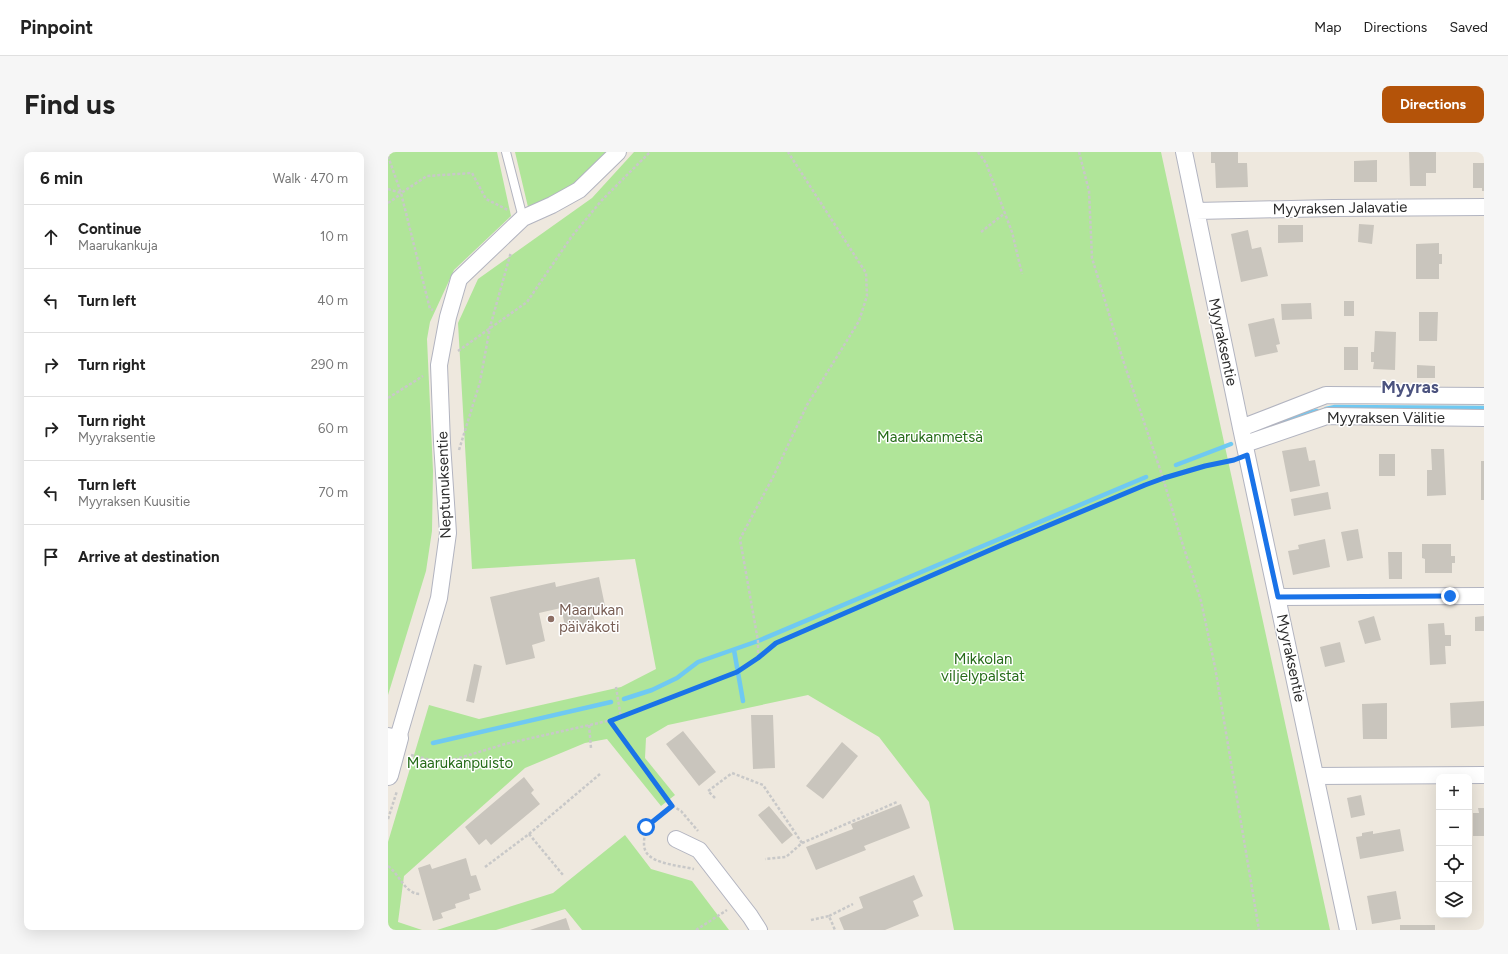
<!DOCTYPE html>
<html lang="en">
<head>
<meta charset="utf-8">
<style>
	body { margin:0; font-family:Figtree,sans-serif; background:#f6f6f6; color:#222 }
	.controls { position:absolute; right:12px; bottom:12px; display:grid; overflow:hidden; border-radius:8px; box-shadow:0 4px 16px #0002 }
	.controls button { width:36px; height:36px; display:grid; place-items:center; padding:0; border:0; border-bottom:1px solid #e0e0e0; background:#fff; color:#222; font:20px sans-serif }
	.stop { position:absolute; width:12px; height:12px; margin:-9px; border:3px solid #1a73e8; border-radius:50%; background:#fff }
	.stop.end { background:#1a73e8; border-color:#fff; box-shadow:0 1px 4px #0008 }
	.list { margin:0; padding:0; list-style:none }
	h2 { display:flex; justify-content:space-between; align-items:center; height:52px; margin:0; padding:0 16px; font-size:17px }
	h2 small { font-size:13px; font-weight:400; color:#767676 }
	.list li { display:grid; grid-template-columns:26px 1fr auto; gap:12px; align-items:center; box-sizing:border-box; height:64px; padding:0 16px; border-top:1px solid #e0e0e0 }
	.list b { display:block; font-size:15px; white-space:nowrap }
	.list p { margin:0; font-size:13px; white-space:nowrap; color:#767676 }
	.list em { font-size:13px; font-style:normal; color:#767676 }
	.icon { flex:none; width:22px; height:22px; fill:none; stroke:currentColor; stroke-width:2; stroke-linecap:round; stroke-linejoin:round }
	.map { position:relative; flex:none; width:1096px; height:778px; overflow:hidden; border-radius:8px }
	header { display:flex; align-items:center; gap:24px; box-sizing:border-box; height:56px; padding:0 20px; background:#fff; border-bottom:1px solid #e0e0e0 }
	header strong { font-size:19px }
	nav { display:flex; gap:22px; margin-inline-start:auto; font-size:14px }
	.intro { display:flex; align-items:center; justify-content:space-between; box-sizing:border-box; height:96px; padding:0 24px }
	h1 { margin:0; font-size:28px }
	.button { padding:10px 18px; border-radius:8px; background:#b45309; color:#fff; font-size:14px; font-weight:700 }
	main { display:flex; gap:24px; padding:0 24px }
	aside { flex:1; background:#fff; border-radius:8px; box-shadow:0 4px 16px #0002 }
	.map>svg:first-child { display:block }
</style>
</head>
<body>
<header>
<strong>Pinpoint</strong>
<nav><a>Map</a><a>Directions</a><a>Saved</a></nav>
</header>
<div class="intro"><h1>Find us</h1><a class="button">Directions</a></div>
<main>
<aside>
<h2>6 min<small>Walk · 470 m</small></h2>
<ul class="list">
<li><svg class="icon" aria-label="ahead" viewBox="0 0 24 24"><path d="M12 20V5M6 11l6-6 6 6"/></svg><div><b>Continue</b><p>Maarukankuja</p></div><em>10 m</em></li>
<li><svg class="icon" aria-label="left" viewBox="0 0 24 24"><path d="M17 20v-9H6M10 6l-5 5 5 5"/></svg><div><b>Turn left</b></div><em>40 m</em></li>
<li><svg class="icon" aria-label="right" viewBox="0 0 24 24"><path d="M7 20v-9h11M14 6l5 5-5 5"/></svg><div><b>Turn right</b></div><em>290 m</em></li>
<li><svg class="icon" aria-label="right" viewBox="0 0 24 24"><path d="M7 20v-9h11M14 6l5 5-5 5"/></svg><div><b>Turn right</b><p>Myyraksentie</p></div><em>60 m</em></li>
<li><svg class="icon" aria-label="left" viewBox="0 0 24 24"><path d="M17 20v-9H6M10 6l-5 5 5 5"/></svg><div><b>Turn left</b><p>Myyraksen Kuusitie</p></div><em>70 m</em></li>
<li><svg class="icon" aria-label="arrive" viewBox="0 0 24 24"><path d="M6 21V4h12l-3 4 3 4H6"/></svg><div><b>Arrive at destination</b></div></li>
</ul>
</aside>
<div class="map">
<svg width="1096" height="778" viewBox="0 0 1096 778">
	<rect width="100%" height="100%" fill="#eee8de"/>
	<path fill="#b0e599" d="M 0,0 L 109,0 L 123,64 L 66,118 L 42,170 L 39,187 L 45,319 L 44,379 L 38,419 L 0,543 Z
		M 127,0 L 220,0 L 185,35 L 140,55 Z
		M 246,0 L 773,0 L 942,778 L 566,778 L 541,650 L 491,585 L 420,543 L 280,573 L 258,586 L 257,606 L 287,643 L 273,654 L 219,587 L 197,591 L 137,616 L 16,724 L 10,770 L 34,778 L 0,778 L 0,690 L 41,553 L 91,567 L 233,535 L 268,517 L 247,407 L 84,417 L 70,171 L 90,127 L 204,46 Z
		M 237,683 L 263,717 L 304,729 L 341,778 L 194,778 L 177,757 L 108,778 L 49,778 L 165,741 Z"/>
	<g fill="none" stroke-linecap="round" stroke-linejoin="round">
		<path stroke="#6fc9f2" stroke-width="4.5" d="M 938,257 L 947,255 L 1096,256
			M 872,278 L 905,265 L 929,259
			M 788,313 L 843,292
			M 346,498 L 355,549
			M 236,547 L 264,538 L 289,526 L 310,510 L 370,489 L 758,325
			M 45,591 L 223,550"/>
	</g>
	<path fill="#c9c5bd" d="M 823,0 L 850,0 L 850,11 L 859,11 L 860,35 L 828,36 L 827,11 L 823,11 Z
		M 1021,0 L 1048,0 L 1048,21 L 1038,21 L 1038,34 L 1022,34 Z
		M 989,8 L 989,30 L 966,30 L 966,9 Z
		M 1085,11 L 1096,11 L 1096,39 L 1094,39 L 1094,36 L 1085,36 Z
		M 971,72 L 986,73 L 984,92 L 970,90 Z
		M 890,73 L 915,73 L 915,90 L 890,91 Z
		M 860,78 L 864,97 L 873,95 L 880,124 L 853,130 L 843,82 Z
		M 1051,91 L 1051,102 L 1054,102 L 1054,112 L 1051,112 L 1051,127 L 1028,127 L 1028,92 Z
		M 956,149 L 966,149 L 966,164 L 956,164 Z
		M 923,151 L 924,167 L 894,168 L 893,152 Z
		M 1031,160 L 1050,160 L 1049,189 L 1031,189 Z
		M 886,166 L 892,192 L 888,193 L 890,200 L 867,205 L 860,172 Z
		M 987,179 L 1008,180 L 1007,218 L 985,217 L 986,210 L 983,210 L 983,200 L 986,200 Z
		M 956,195 L 970,195 L 970,218 L 956,218 Z
		M 1029,213 L 1047,214 L 1047,226 L 1029,226 Z
		M 918,295 L 921,309 L 927,308 L 932,334 L 902,340 L 894,299 Z
		M 1043,297 L 1056,297 L 1058,343 L 1039,344 L 1039,318 L 1044,318 Z
		M 991,302 L 1007,302 L 1007,324 L 991,324 Z
		M 1093,309 L 1096,309 L 1096,348 L 1093,348 Z
		M 940,340 L 943,357 L 906,364 L 903,347 Z
		M 970,377 L 975,406 L 959,409 L 953,380 Z
		M 937,387 L 942,415 L 905,423 L 900,399 L 911,397 L 910,393 Z
		M 1034,392 L 1063,392 L 1063,404 L 1067,404 L 1067,411 L 1064,411 L 1064,421 L 1037,421 L 1037,407 L 1034,406 Z
		M 1000,400 L 1014,400 L 1014,427 L 1001,427 Z
		M 211,425 L 217,454 L 204,457 L 207,471 L 178,478 L 173,456 L 151,461 L 157,489 L 144,493 L 147,506 L 118,513 L 102,445 L 167,430 L 168,435 Z
		M 986,464 L 993,488 L 977,492 L 970,469 Z
		M 1096,464 L 1096,479 L 1087,479 L 1087,465 Z
		M 1056,471 L 1057,483 L 1063,483 L 1063,494 L 1057,494 L 1058,512 L 1042,513 L 1040,472 Z
		M 952,490 L 957,510 L 937,515 L 932,495 Z
		M 86,512 L 94,514 L 86,551 L 78,549 Z
		M 1096,549 L 1096,574 L 1063,576 L 1062,551 Z
		M 999,551 L 999,587 L 975,587 L 974,552 Z
		M 363,563 L 385,563 L 387,616 L 365,617 Z
		M 295,579 L 328,620 L 311,634 L 278,592 Z
		M 454,590 L 470,604 L 435,647 L 418,634 Z
		M 136,625 L 146,638 L 143,641 L 152,652 L 103,693 L 98,687 L 91,693 L 77,675 Z
		M 973,643 L 977,663 L 963,666 L 959,646 Z
		M 513,652 L 522,676 L 476,694 L 478,698 L 428,718 L 418,695 L 465,677 L 463,672 Z
		M 381,654 L 405,683 L 394,692 L 370,663 Z
		M 1090,656 L 1096,656 L 1096,684 L 1085,684 L 1085,661 L 1091,661 Z
		M 1012,677 L 1016,699 L 972,707 L 968,685 L 974,684 L 974,681 L 985,679 L 985,682 Z
		M 78,706 L 83,724 L 88,723 L 93,738 L 81,742 L 82,747 L 67,752 L 68,756 L 53,761 L 55,766 L 45,769 L 30,716 L 42,712 L 44,717 Z
		M 526,723 L 535,744 L 525,749 L 531,764 L 497,778 L 456,778 L 451,766 L 475,756 L 471,745 Z
		M 1008,739 L 1013,767 L 984,772 L 979,744 Z
		M 178,766 L 182,778 L 142,778 Z
		M 1012,773 L 1047,773 L 1047,778 L 1012,778 Z"/>
	<g fill="none" stroke-linecap="round" stroke-linejoin="round">
		<defs>
			<path id="service" d="M 118,0 L 135,66"/>
			<path id="minor" d="M 796,0 L 853,276 L 960,778
				M 808,59 L 945,56 L 1096,55
				M 853,276 L 938,243 L 1096,244
				M 857,292 L 939,264 L 1096,266
				M 890,445 L 1096,444
				M 0,584 L 10,586 L 51,446 L 60,381 L 54,291 L 51,213 L 60,165 L 71,127 L 135,66 L 164,53 L 191,38 L 230,0
				M 928,624 L 1096,623
				M 288,687 L 311,698 L 362,764 L 371,778"/>
			<path id="tertiary" d="M 0,623 L 10,586"/>
		</defs>
		<use href="#service" stroke="#b2b4c0" stroke-width="10"/>
		<use href="#minor" stroke="#b2b4c0" stroke-width="18"/>
		<use href="#tertiary" stroke="#b2b4c0" stroke-width="22"/>
		<path stroke="#c8c8c8" stroke-width="2.5" stroke-dasharray="3 2" stroke-linecap="butt" d="M 590,0 L 598,11 L 624,80 L 634,122
			M 691,0 L 701,39 L 704,106 L 735,208 L 775,326 L 793,387 L 813,449 L 827,515 L 871,778
			M 0,4 L 13,41 L 42,157 L 45,158
			M 0,37 L 13,41 L 39,24 L 84,21 L 98,47 L 120,58
			M 0,51 L 13,42
			M 593,80 L 617,61
			M 70,199 L 139,150 L 184,84 L 214,48 L 262,0
			M 0,246 L 35,224
			M 71,298 L 92,230 L 102,175 L 123,100
			M 370,506 L 370,489 L 352,387 L 385,325 L 419,253 L 471,169 L 479,144 L 478,121 L 400,0
			M 228,535 L 233,566
			M 222,569 L 285,654 L 293,659 L 310,679
			M 201,573 L 203,596
			M 23,603 L 55,611 L 117,592 L 233,566 L 349,520 L 370,506 L 388,491 L 616,392 L 757,333 L 775,326 L 817,314 L 845,308
			M 327,646 L 320,639 L 344,621 L 375,633 L 414,691 L 398,705 L 377,707
			M 285,654 L 258,675 C 257,683 254,693 258,700 C 265,712 293,714 306,717
			M 0,667 L 9,639
			M 141,682 L 175,723
			M 414,691 L 509,650
			M 0,714 C 12,723 17,742 32,742
			M 97,715 L 141,682 L 212,622
			M 441,764 L 465,752
			M 423,768 L 441,764 L 447,778
			M 308,778 L 339,758"/>
		<use href="#service" stroke="#fff" stroke-width="8"/>
		<use href="#minor" stroke="#fff" stroke-width="16"/>
		<use href="#tertiary" stroke="#fff" stroke-width="20"/>
	</g>
	<g fill="none" stroke-linecap="round" stroke-linejoin="round">
		<path stroke="#1a73e8" stroke-width="5" d="M 258,675 L 284,654 L 222,569 L 349,520 L 370,506 L 388,491 L 616,392 L 757,333 L 776,326 L 817,314 L 846,308 L 859,303 L 890,445 L 1062,444"/>
	</g>
	<circle fill="#8d6e63" stroke="#fff" stroke-width="1.5" cx="163" cy="467" r="4"/>
	<g text-anchor="middle" stroke-width="3" stroke-linejoin="round" paint-order="stroke">
		<g font-size="15" fill="#2c2c2c" stroke="#fff">
			<text transform="translate(952 56) rotate(-1)" y="5">Myyraksen Jalavatie</text>
			<text transform="translate(835 190) rotate(78)" y="5">Myyraksentie</text>
			<text x="998" y="271">Myyraksen Välitie</text>
			<text transform="translate(56 333) rotate(-92)" y="5">Neptunuksentie</text>
			<text transform="translate(903 506) rotate(78)" y="5">Myyraksentie</text>
		</g>
		<g font-size="15" fill="#266c19" stroke="#fff">
			<text x="542" y="290">Maarukanmetsä</text>
			<text x="595" y="512">Mikkolan<tspan x="595" dy="17">viljelypalstat</tspan></text>
			<text x="72" y="616">Maarukanpuisto</text>
		</g>
		<g font-size="15" fill="#785e54" stroke="#fff" text-anchor="start">
			<text x="171" y="463">Maarukan<tspan x="171" dy="17">päiväkoti</tspan></text>
		</g>
		<g font-size="17" font-weight="bold" fill="#4b527e" stroke="#fff">
			<text x="1022" y="241">Myyras</text>
		</g>
	</g>
</svg>
<div class="controls">
<button>+</button>
<button>−</button>
<button><svg class="icon" aria-label="locate" viewBox="0 0 24 24"><circle cx="12" cy="12" r="6"/><path d="M12 2v4M12 18v4M2 12h4M18 12h4"/></svg></button>
<button><svg class="icon" aria-label="layers" viewBox="0 0 24 24"><path d="M12 4l9 5-9 5-9-5zM3 14l9 5 9-5"/></svg></button>
</div>
<div class="stop" style="left:258px;top:675px"></div>
<div class="stop end" style="left:1062px;top:444px"></div>
</div>
</main>
</body>
</html>
